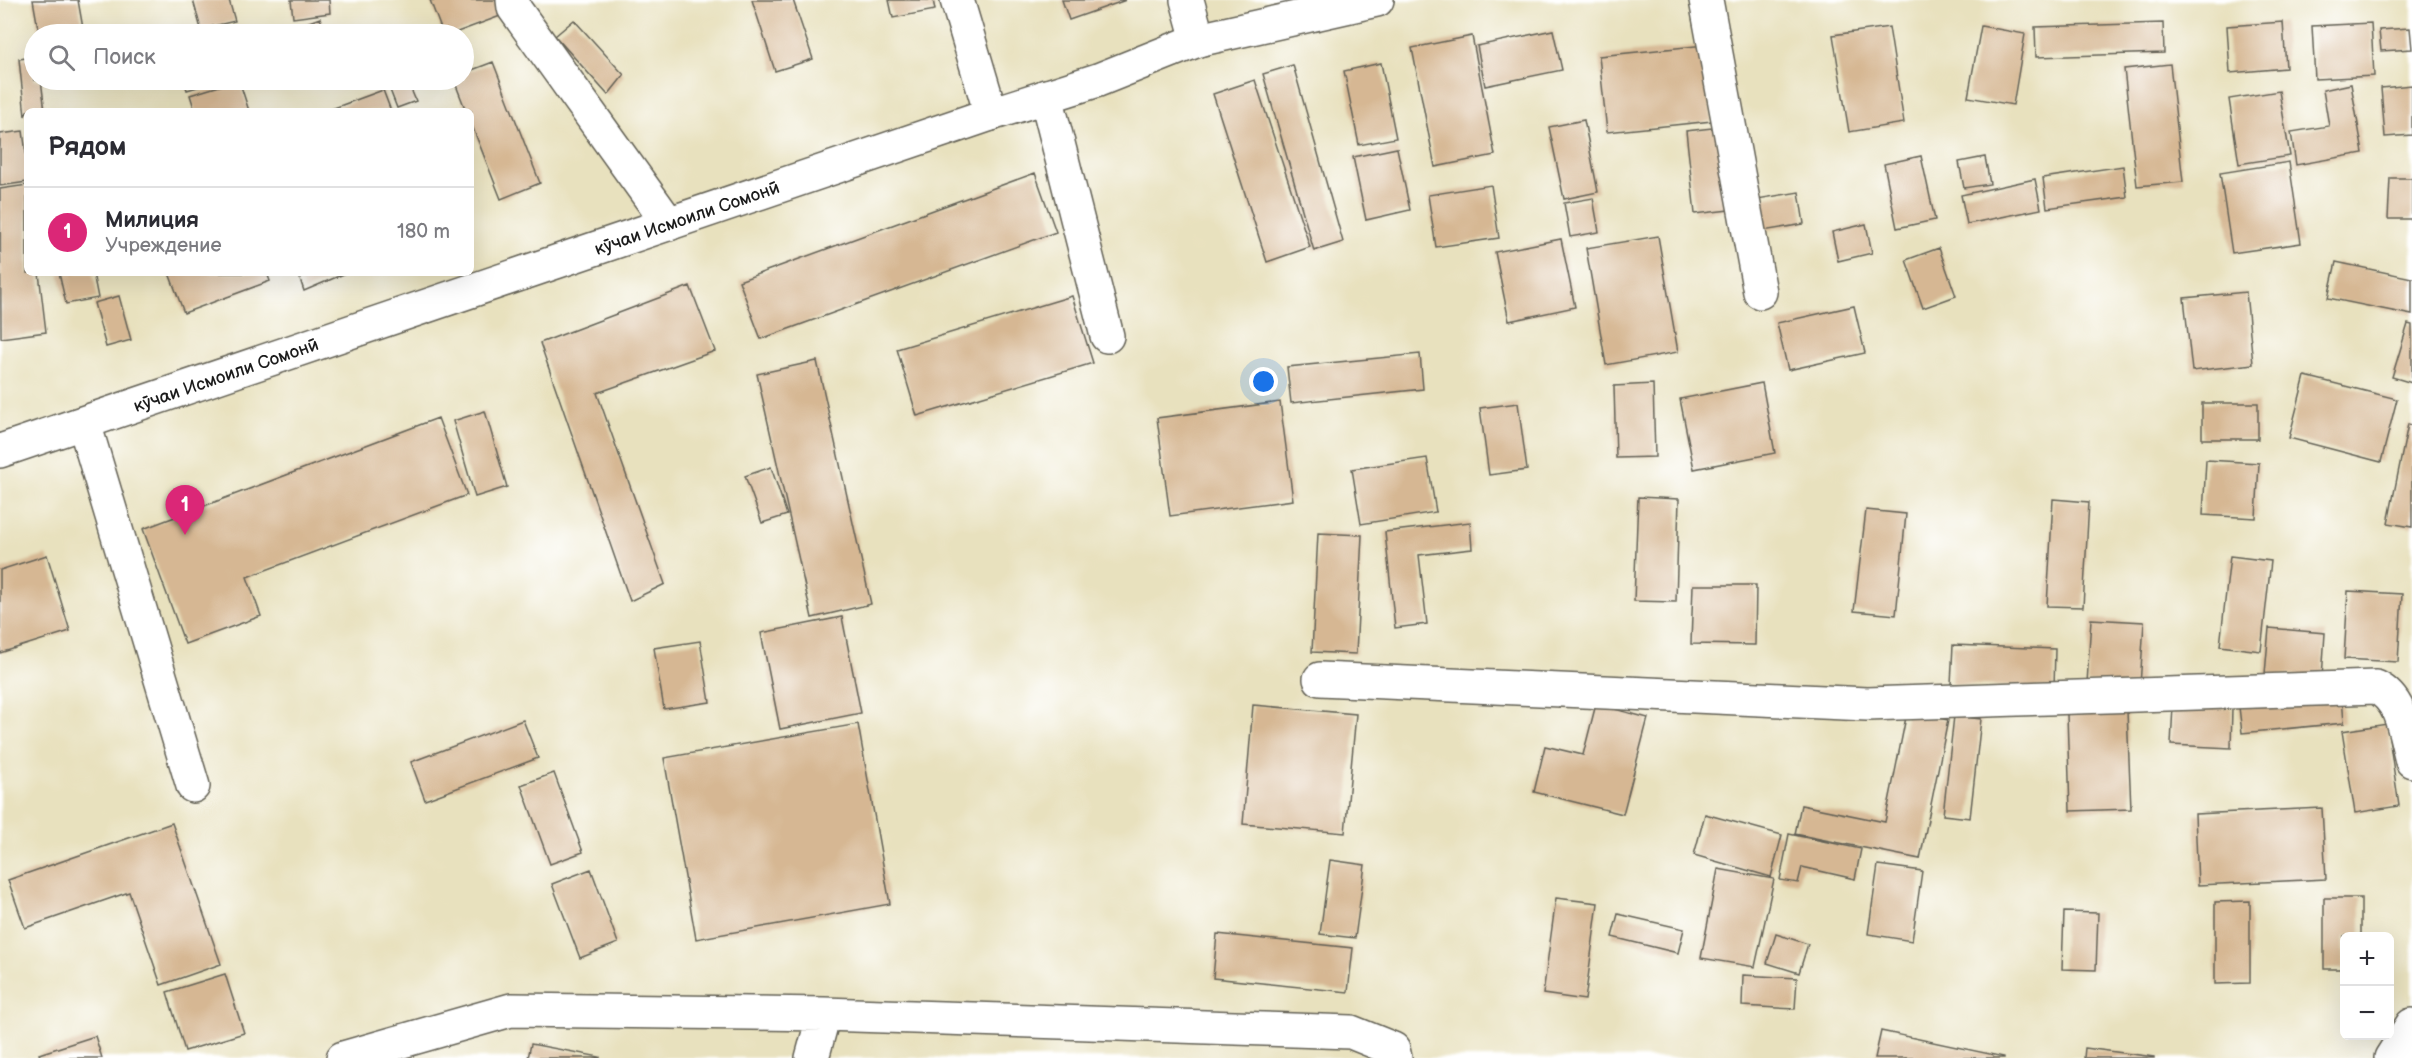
<!DOCTYPE html>
<html lang="ru">
<head>
<meta charset="utf-8">
<style>
	body { margin:0; font-family:"Balsamiq Sans",sans-serif; background:#f7f7f7; color:#2b2b33 }
	.controls { position:absolute; right:18px; bottom:18px; display:grid; overflow:hidden; border-radius:9px; box-shadow:0 6px 24px #0002 }
	.controls button { width:54px; height:54px; display:grid; place-items:center; padding:0; border:0; border-bottom:2px solid #e1e1e2; background:#fff; color:#2b2b33; font:30px sans-serif }
	.you { position:absolute; left:1264px; top:382px; width:21px; height:21px; margin:-15px; border:4px solid #fff; border-radius:50%; background:#1a73e8; box-shadow:0 0 0 9px #1a73e833 }
	.badge { display:grid; place-items:center; width:39px; height:39px; border-radius:50%; background:#db2777; color:#fff; font-size:20px; font-weight:700 }
	.pin { position:absolute; translate:-50% -50px; filter:drop-shadow(0 2px 3px #0008) }
	.pin::after { content:''; position:absolute; top:32px; width:21px; height:18px; background:inherit; clip-path:polygon(0 0,100% 0,50% 100%) }
	.list { margin:0; padding:0; list-style:none }
	h2 { display:flex; justify-content:space-between; align-items:center; height:78px; margin:0; padding:0 24px; font-size:26px }
	h2 small { font-size:20px; font-weight:400; color:#7c7c81 }
	.list li { display:grid; grid-template-columns:39px 1fr auto; gap:18px; align-items:center; box-sizing:border-box; height:90px; padding:0 24px; border-top:2px solid #e1e1e2 }
	.list b { display:block; font-size:22px; white-space:nowrap }
	.list p { margin:0; font-size:20px; white-space:nowrap; color:#7c7c81 }
	.list em { font-size:20px; font-style:normal; color:#7c7c81 }
	.icon { flex:none; width:33px; height:33px; fill:none; stroke:currentColor; stroke-width:2; stroke-linecap:round; stroke-linejoin:round }
	.map { position:relative; flex:none; width:2412px; height:1058px; overflow:hidden }
	.search { position:absolute; background:#fff; box-shadow:0 6px 24px #0002; left:24px; top:24px; width:450px; height:66px; display:flex; align-items:center; gap:15px; box-sizing:border-box; padding:0 21px; border-radius:33px; color:#7c7c81; font-size:22px }
	.panel { position:absolute; background:#fff; box-shadow:0 6px 24px #0002; left:24px; top:108px; width:450px; height:168px; border-radius:9px }
	.map>svg:first-child { display:block }
</style>
</head>
<body>
<div class="map">
<svg width="2412" height="1058" viewBox="0 0 2412 1058">
	<rect width="100%" height="100%" fill="#fff"/>
	<filter id="ink" filterUnits="userSpaceOnUse"><feTurbulence type="fractalNoise" baseFrequency=".0167" numOctaves="2"/><feDisplacementMap in="SourceGraphic" scale="12" xChannelSelector="R" yChannelSelector="G"/><feConvolveMatrix kernelMatrix="1 2 1 2 8 2 1 2 1" color-interpolation-filters="sRGB"/></filter>
	<filter id="wash" filterUnits="userSpaceOnUse"><feTurbulence type="fractalNoise" baseFrequency=".008" numOctaves="4" result="noise"/><feDisplacementMap in="SourceGraphic" scale="24" xChannelSelector="R" yChannelSelector="G"/><feGaussianBlur stdDeviation="1.35" result="paint"/><feColorMatrix in="noise" values="0 0 0 0 0 0 0 0 0 0 0 0 0 0 0 0 0 1.4 0 .05"/><feComposite in="paint" operator="in"/></filter>
	<g filter="url(#wash)">
		<rect width="100%" height="100%" fill="#e8e1be"/>
		<g id="blocks">
			<path fill="#d6b793" d="M 33,0 L 78,0 L 84,34 L 39,34 Z
				M 193,0 L 229,0 L 235,21 L 201,29 Z
				M 291,0 L 329,0 L 330,13 L 293,18 Z
				M 430,0 L 497,0 L 503,15 L 452,34 L 443,34 Z
				M 752,0 L 793,0 L 813,59 L 775,71 Z
				M 889,0 L 933,0 L 935,10 L 893,18 Z
				M 1062,0 L 1126,0 L 1069,20 Z
				M 320,18 L 326,34 L 277,34 Z
				M 574,20 L 624,75 L 608,95 L 555,36 Z
				M 2283,22 L 2286,68 L 2230,73 L 2227,26 Z
				M 2163,23 L 2164,53 L 2036,57 L 2035,27 Z
				M 2371,23 L 2374,76 L 2315,79 L 2312,26 Z
				M 1981,26 L 2025,34 L 2013,105 L 1968,97 Z
				M 1889,27 L 1904,123 L 1849,132 L 1833,35 Z
				M 2410,28 L 2412,49 L 2381,51 L 2379,30 Z
				M 1553,30 L 1562,70 L 1485,86 L 1477,46 Z
				M 1472,36 L 1495,155 L 1435,167 L 1412,48 Z
				M 1705,45 L 1712,121 L 1607,132 L 1599,56 Z
				M 34,57 L 34,80 L 41,80 L 45,111 L 27,111 L 25,116 L 19,59 Z
				M 493,62 L 540,183 L 501,199 L 471,123 L 471,111 L 466,111 L 454,80 L 464,80 L 464,73 Z
				M 1381,63 L 1396,138 L 1359,145 L 1344,71 Z
				M 2170,64 L 2183,182 L 2137,186 L 2124,69 Z
				M 1293,65 L 1343,242 L 1314,251 L 1263,74 Z
				M 184,80 L 222,80 L 187,90 Z
				M 239,80 L 249,111 L 195,111 L 190,95 Z
				M 1255,80 L 1310,247 L 1267,262 L 1213,94 Z
				M 408,82 L 416,101 L 397,108 L 390,90 Z
				M 2351,84 L 2363,153 L 2296,165 L 2291,132 L 2329,126 L 2323,90 Z
				M 2412,85 L 2412,135 L 2385,137 L 2381,88 Z
				M 383,90 L 391,111 L 326,111 Z
				M 2279,91 L 2290,156 L 2239,164 L 2229,99 Z
				M 1584,120 L 1598,192 L 1564,199 L 1549,127 Z
				M 1721,127 L 1729,210 L 1695,214 L 1686,131 Z
				M 23,131 L 27,161 L 27,182 L 0,186 L 0,134 Z
				M 1397,148 L 1410,210 L 1366,220 L 1353,157 Z
				M 1921,156 L 1935,220 L 1897,228 L 1884,164 Z
				M 1985,157 L 1990,184 L 1964,188 L 1959,162 Z
				M 2289,162 L 2301,243 L 2232,253 L 2220,173 Z
				M 2123,166 L 2127,197 L 2047,208 L 2043,178 Z
				M 1035,173 L 1056,232 L 761,339 L 739,281 Z
				M 2390,178 L 2412,178 L 2412,219 L 2388,219 Z
				M 2035,179 L 2041,209 L 1967,224 L 1961,195 Z
				M 27,185 L 27,273 L 39,273 L 46,332 L 1,338 L 0,189 Z
				M 1491,185 L 1499,238 L 1436,247 L 1428,195 Z
				M 1799,192 L 1804,224 L 1763,231 L 1757,199 Z
				M 1593,198 L 1599,232 L 1570,237 L 1564,203 Z
				M 1866,224 L 1872,253 L 1838,261 L 1832,232 Z
				M 1658,236 L 1678,352 L 1606,365 L 1586,248 Z
				M 1561,239 L 1575,307 L 1509,321 L 1495,252 Z
				M 1939,248 L 1956,296 L 1923,308 L 1906,260 Z
				M 2336,262 L 2412,278 L 2412,315 L 2328,298 Z
				M 59,273 L 93,273 L 98,298 L 66,304 Z
				M 169,273 L 267,273 L 270,281 L 184,313 Z
				M 298,273 L 346,273 L 304,291 Z
				M 690,286 L 715,351 L 597,393 L 665,584 L 630,601 L 540,343 Z
				M 2246,292 L 2253,364 L 2192,371 L 2184,298 Z
				M 119,296 L 131,340 L 106,347 L 94,303 Z
				M 1072,296 L 1093,363 L 917,416 L 897,349 Z
				M 1854,306 L 1865,353 L 1788,370 L 1777,323 Z
				M 2408,324 L 2412,325 L 2412,383 L 2392,377 Z
				M 1420,354 L 1423,389 L 1291,403 L 1287,367 Z
				M 817,361 L 871,604 L 812,618 L 757,374 Z
				M 2305,376 L 2397,399 L 2381,462 L 2289,438 Z
				M 1762,383 L 1775,453 L 1694,469 L 1680,399 Z
				M 1653,384 L 1655,457 L 1616,458 L 1614,386 Z
				M 1280,402 L 1293,500 L 1170,516 L 1157,418 Z
				M 1518,403 L 1527,470 L 1489,475 L 1480,408 Z
				M 2202,403 L 2258,403 L 2258,439 L 2202,439 Z
				M 485,411 L 507,487 L 475,497 L 453,421 Z
				M 438,418 L 467,495 L 247,577 L 261,616 L 185,644 L 143,529 Z
				M 2408,424 L 2412,425 L 2412,527 L 2388,523 Z
				M 1427,458 L 1436,512 L 1361,524 L 1352,469 Z
				M 2206,460 L 2259,463 L 2256,518 L 2203,515 Z
				M 771,467 L 787,515 L 762,523 L 745,476 Z
				M 1638,497 L 1679,499 L 1676,602 L 1634,601 Z
				M 2053,499 L 2089,502 L 2083,607 L 2047,606 Z
				M 1866,510 L 1906,514 L 1896,615 L 1854,611 Z
				M 1470,522 L 1472,549 L 1419,555 L 1427,624 L 1395,628 L 1385,532 Z
				M 1318,533 L 1362,535 L 1356,654 L 1312,652 Z
				M 47,555 L 70,631 L 0,653 L 0,570 Z
				M 2230,556 L 2271,561 L 2261,651 L 2220,646 Z
				M 1693,585 L 1756,585 L 1755,645 L 1691,644 Z
				M 2348,591 L 2402,594 L 2398,662 L 2344,659 Z
				M 842,617 L 861,713 L 780,729 L 761,633 Z
				M 2091,619 L 2144,622 L 2140,686 L 2087,683 Z
				M 2269,628 L 2325,633 L 2322,678 L 2265,674 Z
				M 700,641 L 710,702 L 664,709 L 654,648 Z
				M 1953,645 L 2055,649 L 2054,688 L 1951,684 Z
				M 2342,697 L 2344,723 L 2242,733 L 2239,707 Z
				M 1596,704 L 1648,718 L 1623,814 L 1534,792 L 1545,746 L 1583,755 Z
				M 1253,705 L 1356,714 L 1345,833 L 1243,824 Z
				M 2173,705 L 2232,708 L 2231,748 L 2171,745 Z
				M 2127,711 L 2131,809 L 2070,811 L 2067,714 Z
				M 1907,712 L 1948,720 L 1920,859 L 1795,834 L 1801,805 L 1885,822 Z
				M 1954,716 L 1981,719 L 1970,818 L 1943,815 Z
				M 523,720 L 538,758 L 425,800 L 411,762 Z
				M 858,724 L 890,904 L 696,939 L 664,758 Z
				M 2387,724 L 2399,806 L 2355,813 L 2342,731 Z
				M 554,773 L 583,852 L 550,864 L 521,785 Z
				M 2322,808 L 2326,879 L 2198,885 L 2195,814 Z
				M 1705,814 L 1782,835 L 1771,877 L 1694,855 Z
				M 172,823 L 221,964 L 161,985 L 129,892 L 25,928 L 8,880 Z
				M 1789,834 L 1861,849 L 1855,879 L 1802,867 L 1798,883 L 1780,880 Z
				M 1330,860 L 1365,865 L 1355,938 L 1320,934 Z
				M 1878,865 L 1922,871 L 1912,941 L 1868,934 Z
				M 591,869 L 618,943 L 580,958 L 552,884 Z
				M 1718,869 L 1774,879 L 1755,967 L 1701,958 Z
				M 1556,898 L 1598,903 L 1585,1000 L 1543,994 Z
				M 2324,898 L 2361,898 L 2361,936 L 2344,936 L 2344,969 L 2324,969 Z
				M 2250,901 L 2250,983 L 2215,984 L 2215,902 Z
				M 2064,912 L 2098,913 L 2096,970 L 2062,969 Z
				M 1618,914 L 1684,929 L 1678,953 L 1612,937 Z
				M 1217,934 L 1353,948 L 1348,992 L 1213,978 Z
				M 1776,934 L 1808,944 L 1799,973 L 1767,963 Z
				M 225,974 L 244,1033 L 185,1051 L 167,992 Z
				M 1743,975 L 1797,978 L 1795,1009 L 1742,1006 Z
				M 1881,1031 L 2004,1057 L 2004,1058 L 1875,1058 Z
				M 95,1036 L 102,1058 L 41,1058 L 39,1054 Z
				M 531,1044 L 600,1057 L 600,1058 L 528,1058 Z
				M 2085,1048 L 2154,1057 L 2154,1058 L 2084,1058 Z"/>
		</g>
	</g>
	<g filter="url(#ink)">
		<use href="#blocks" fill-opacity="0" stroke="#636155" stroke-width="1.5"/>
		<g fill="none" stroke-linecap="round" stroke-linejoin="round">
			<defs>
				<path id="minor" d="M 513,0 L 514,8 L 669,224
					M 957,0 L 991,114
					M 1187,0 L 1198,40
					M 1706,0 L 1760,292
					M 1046,96 L 1107,336
					M 84,423 L 193,786
					M 1320,679 L 1867,704 L 2376,687 C 2403,700 2405,735 2412,761
					M 343,1058 L 511,1010 L 824,1014 L 1351,1032 L 1393,1049 L 1395,1058
					M 812,1058 L 824,1014"/>
				<path id="major" d="M 0,451 L 991,114 L 1098,80 L 1198,40 L 1377,0
					M 2391,1058 L 2412,1025"/>
			</defs>
			<use href="#minor" stroke="#636155" stroke-width="36"/>
			<use href="#major" stroke="#636155" stroke-width="36"/>
			<use href="#minor" stroke="#fff" stroke-width="33"/>
			<use href="#major" stroke="#fff" stroke-width="33"/>
		</g>
	</g>
	<g text-anchor="middle" stroke-width="4.5" stroke-linejoin="round" paint-order="stroke">
		<g font-size="18" fill="#1c1c1c" stroke="#fff">
			<text transform="translate(687 218) rotate(-19)" y="6">кӯчаи Исмоили Сомонӣ</text>
			<text transform="translate(226 375) rotate(-19)" y="6">кӯчаи Исмоили Сомонӣ</text>
		</g>
	</g>
</svg>
<div class="controls">
<button>+</button>
<button>−</button>
</div>
<div class="you"></div>
<div class="pin badge" style="left:185px;top:535px">1</div>
<div class="search"><svg class="icon" aria-label="search" viewBox="0 0 24 24"><circle cx="10" cy="10" r="6"/><path d="M15 15l6 6"/></svg>Поиск</div>
<section class="panel">
<h2>Рядом<small></small></h2>
<ul class="list">
<li><span class="badge">1</span><div><b>Милиция</b><p>Учреждение</p></div><em>180 m</em></li>
</ul>
</section>
</div>
</body>
</html>
